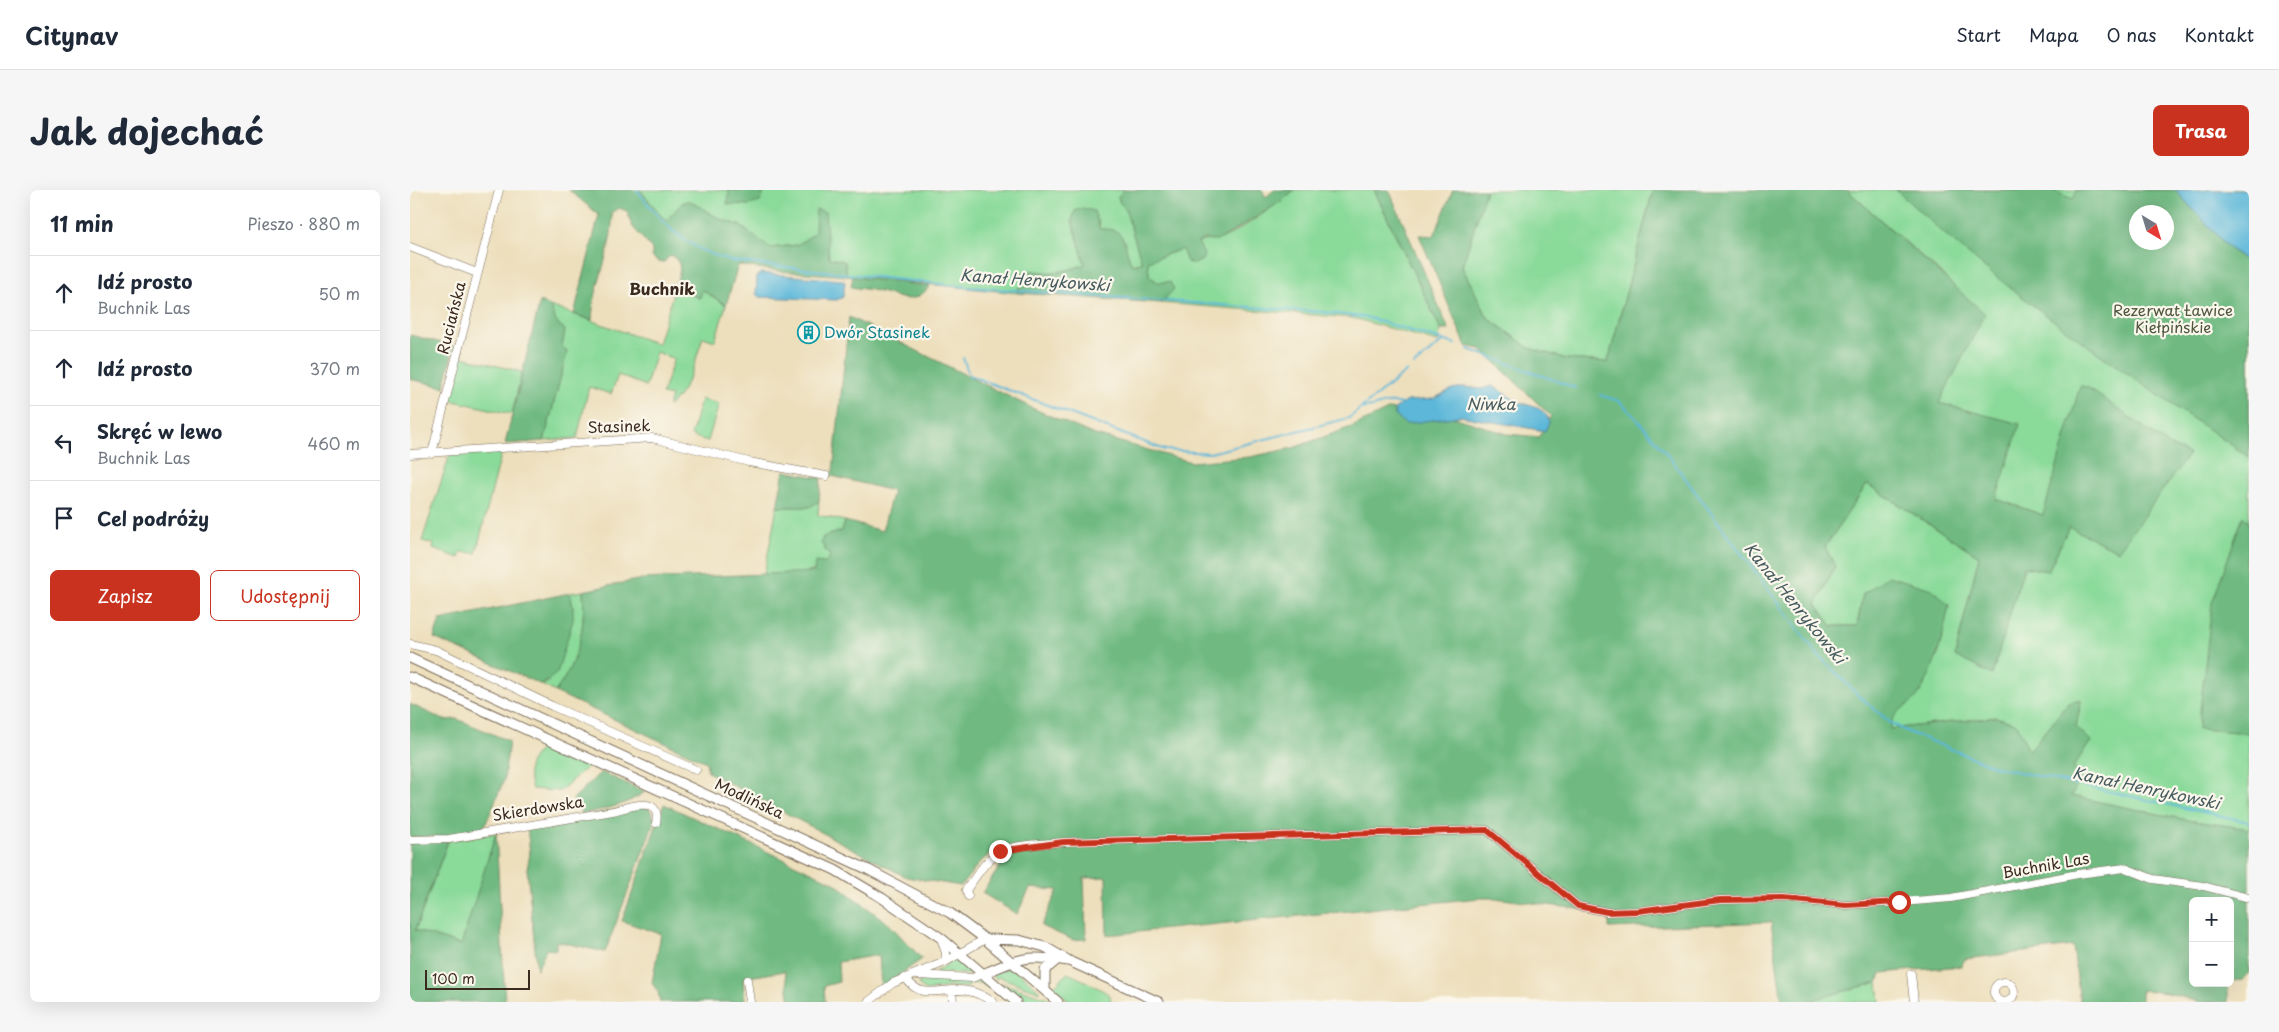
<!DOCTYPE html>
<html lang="pl">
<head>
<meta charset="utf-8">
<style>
	body { margin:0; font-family:"Playpen Sans",sans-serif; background:#f6f6f7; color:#1f2937 }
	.controls { position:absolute; right:15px; bottom:15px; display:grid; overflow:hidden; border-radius:8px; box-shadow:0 5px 20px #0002 }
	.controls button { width:45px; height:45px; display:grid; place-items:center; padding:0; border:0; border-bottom:1px solid #e0e1e3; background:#fff; color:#1f2937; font:25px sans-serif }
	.compass { position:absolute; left:1719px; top:15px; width:45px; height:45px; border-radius:50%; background:#fff; box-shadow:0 5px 20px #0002; rotate:142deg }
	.scale { position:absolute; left:15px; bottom:12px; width:105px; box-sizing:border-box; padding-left:5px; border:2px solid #3b2a1e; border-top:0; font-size:14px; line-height:18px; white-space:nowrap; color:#3b2a1e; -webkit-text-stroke:4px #fbf7ec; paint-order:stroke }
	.stop { position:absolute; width:15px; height:15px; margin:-11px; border:4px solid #c8321e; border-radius:50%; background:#fff }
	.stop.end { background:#c8321e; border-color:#fff; box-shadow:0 1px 5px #0008 }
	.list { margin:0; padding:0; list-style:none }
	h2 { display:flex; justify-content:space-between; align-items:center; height:65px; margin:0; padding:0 20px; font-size:21px }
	h2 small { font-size:16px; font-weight:400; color:#747a83 }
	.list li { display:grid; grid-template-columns:32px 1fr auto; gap:15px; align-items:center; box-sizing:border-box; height:75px; padding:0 20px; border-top:1px solid #e0e1e3 }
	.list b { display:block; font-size:19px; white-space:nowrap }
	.list p { margin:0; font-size:16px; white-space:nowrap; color:#747a83 }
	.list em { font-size:16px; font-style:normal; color:#747a83 }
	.actions { display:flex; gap:10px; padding:15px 20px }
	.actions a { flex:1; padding:11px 0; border:1px solid #c8321e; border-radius:8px; text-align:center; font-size:18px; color:#c8321e }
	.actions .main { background:#c8321e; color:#fff }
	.icon { flex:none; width:28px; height:28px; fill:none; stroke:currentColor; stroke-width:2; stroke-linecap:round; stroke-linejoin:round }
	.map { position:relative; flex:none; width:1839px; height:812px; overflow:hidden; border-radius:8px }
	header { display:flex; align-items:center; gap:30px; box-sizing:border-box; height:70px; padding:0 25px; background:#fff; border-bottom:1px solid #e0e1e3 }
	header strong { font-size:24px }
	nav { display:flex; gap:28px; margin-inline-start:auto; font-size:18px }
	.intro { display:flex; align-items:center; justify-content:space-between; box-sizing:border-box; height:120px; padding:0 30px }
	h1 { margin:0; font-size:35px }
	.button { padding:12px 22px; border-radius:8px; background:#c8321e; color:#fff; font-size:18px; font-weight:700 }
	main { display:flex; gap:30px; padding:0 30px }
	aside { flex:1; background:#fff; border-radius:8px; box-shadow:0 5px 20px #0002 }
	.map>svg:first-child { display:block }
</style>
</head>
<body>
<header>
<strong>Citynav</strong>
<nav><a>Start</a><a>Mapa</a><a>O nas</a><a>Kontakt</a></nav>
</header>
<div class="intro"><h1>Jak dojechać</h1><a class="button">Trasa</a></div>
<main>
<aside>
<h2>11 min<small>Pieszo · 880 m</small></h2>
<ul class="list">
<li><svg class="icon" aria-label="ahead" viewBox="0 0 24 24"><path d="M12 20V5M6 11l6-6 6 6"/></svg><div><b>Idź prosto</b><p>Buchnik Las</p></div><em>50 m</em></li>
<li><svg class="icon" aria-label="ahead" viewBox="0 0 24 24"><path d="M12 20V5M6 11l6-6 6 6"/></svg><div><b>Idź prosto</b></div><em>370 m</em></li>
<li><svg class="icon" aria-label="left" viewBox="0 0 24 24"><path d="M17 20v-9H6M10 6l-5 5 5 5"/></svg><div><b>Skręć w lewo</b><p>Buchnik Las</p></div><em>460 m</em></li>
<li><svg class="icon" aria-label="arrive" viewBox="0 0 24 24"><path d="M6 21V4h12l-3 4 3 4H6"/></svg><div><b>Cel podróży</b></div></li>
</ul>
<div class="actions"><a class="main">Zapisz</a><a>Udostępnij</a></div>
</aside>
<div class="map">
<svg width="1839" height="812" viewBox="0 0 1839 812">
	<rect width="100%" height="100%" fill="#fbf7ec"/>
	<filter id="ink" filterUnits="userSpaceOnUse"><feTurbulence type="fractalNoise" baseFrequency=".02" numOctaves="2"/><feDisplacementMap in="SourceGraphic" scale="10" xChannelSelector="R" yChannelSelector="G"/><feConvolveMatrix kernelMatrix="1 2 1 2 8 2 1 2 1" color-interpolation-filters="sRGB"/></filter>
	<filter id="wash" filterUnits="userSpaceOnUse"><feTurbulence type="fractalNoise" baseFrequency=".0096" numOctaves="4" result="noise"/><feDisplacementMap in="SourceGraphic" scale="20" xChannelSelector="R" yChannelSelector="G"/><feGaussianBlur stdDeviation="1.12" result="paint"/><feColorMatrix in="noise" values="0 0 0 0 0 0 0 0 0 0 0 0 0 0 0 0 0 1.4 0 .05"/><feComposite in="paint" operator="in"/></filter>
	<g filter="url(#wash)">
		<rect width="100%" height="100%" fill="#eddfbc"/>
		<path fill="#8ada9a" stroke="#62825c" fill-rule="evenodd" d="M 230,0 L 714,0 L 708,7 L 710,13 L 715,18 L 732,73 L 722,75 L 715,59 L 715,51 L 690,40 L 688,30 L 662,30 L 675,74 C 662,80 646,83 631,82 C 623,81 620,80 611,83 L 616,97 L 608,98 L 608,103 L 443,87 L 437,86 L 434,71 L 419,68 L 405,43 L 387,55 L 360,58 L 329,35 L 310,29 L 280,11 L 272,13 L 256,32 Z
			M 884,0 L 964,0 L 1031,140 L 1028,152 L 943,128 L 751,113 L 756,109 L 747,92 L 739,85 L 738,71 L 772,59 L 777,71 L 784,74 L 792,70 L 788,53 C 796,49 802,51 810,49 C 820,48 875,9 884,0 Z
			M 1076,0 L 1243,0 L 1198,172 L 1157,169 L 1119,158 L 1078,128 L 1052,77 Z
			M 1437,0 L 1839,0 L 1839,333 L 1833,326 L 1788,538 L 1839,543 L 1839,639 L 1777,630 L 1661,606 L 1663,577 L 1681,551 L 1666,537 L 1671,511 L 1657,514 L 1619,562 L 1607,534 L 1586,527 L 1480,539 L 1483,525 L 1509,504 L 1529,462 L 1453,404 L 1447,436 L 1422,436 L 1406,414 L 1425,376 L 1415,357 L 1457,294 L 1569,366 L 1545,466 L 1582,484 L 1614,377 L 1638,381 L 1659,337 L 1779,265 L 1760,256 L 1633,325 L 1586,309 L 1529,213 L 1535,87 ZM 1726,22 L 1756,22 L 1756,52 L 1726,52 Z
			M 265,97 L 289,108 L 292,100 L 316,115 L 305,151 L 293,147 C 285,171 279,201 258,216 L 261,206 L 252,204 L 264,169 L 246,162 L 236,196 L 208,185 L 201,204 L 179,197 L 167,248 L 134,251 L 157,162 L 152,156 L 155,140 L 146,132 L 140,116 L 248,154 Z
			M 49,166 L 112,182 L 102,224 L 39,210 Z
			M 291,209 L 309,214 L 298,251 L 281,246 Z
			M 92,261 L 66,363 L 51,362 L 49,368 L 23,359 L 24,354 L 12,351 L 40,264 Z
			M 409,311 L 408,325 L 435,331 L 432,341 L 413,347 L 415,360 L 420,366 C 410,389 376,383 354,384 L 367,317 L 399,317 Z
			M 173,401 C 176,438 168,472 145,502 L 132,495 L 138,492 L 163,417 L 160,403 Z
			M 134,555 L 178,576 L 150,601 L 122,599 C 115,575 119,573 134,555 Z
			M 86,643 L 52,755 L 5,741 L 38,651 Z
			M 546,769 L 565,785 L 525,782 Z
			M 602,776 L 630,801 L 630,802 L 589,787 L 586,789 L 581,785 Z
			M 657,783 C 666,786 693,800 700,805 L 701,812 L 660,812 L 644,797 Z
			M 525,788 L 557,792 L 573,790 L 581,796 L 579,798 L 570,793 L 560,793 L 559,797 L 538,797 L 516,801 L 509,796 L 509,792 Z
			M 1468,792 L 1470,812 L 1402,812 L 1402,810 Z
			M 592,793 L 634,807 L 635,806 L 642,812 L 612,812 Z"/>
		<path fill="#6fba82" stroke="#557250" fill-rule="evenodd" d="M 230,0 L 256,31 L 272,13 L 280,11 L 310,29 L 329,35 L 360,58 L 387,55 L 405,43 L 406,19 L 415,22 L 419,68 L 435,71 L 437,86 L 368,81 L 328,75 L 316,115 L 292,100 L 290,108 L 265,97 C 269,82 275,75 261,65 L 254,72 L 249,72 L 242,67 L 242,59 L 222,36 L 217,21 L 209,18 L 202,23 C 204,60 183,94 182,130 L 164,124 L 189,25 L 159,0 Z
			M 319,0 L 355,0 L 350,12 L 339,15 L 317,14 Z
			M 714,0 L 852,0 L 856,7 L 864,0 L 884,0 L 872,11 L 811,49 L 801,51 L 796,49 L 788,52 L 794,65 L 792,70 L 784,74 L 777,72 L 772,59 L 738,71 L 739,86 L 747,92 L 760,92 L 764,99 L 751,113 L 608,103 L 608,98 L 616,96 L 611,83 C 619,80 622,81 631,82 C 645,84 662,80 675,74 L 662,30 L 665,21 L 673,18 L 684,21 L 690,39 C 718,37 713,56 722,75 L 732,73 L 715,18 L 710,13 L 708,6 Z
			M 964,0 L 979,0 L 1039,140 L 1031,140 Z
			M 1043,0 L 1076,0 L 1052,77 L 1078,128 L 1119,158 L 1157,169 L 1198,172 L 1243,0 L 1437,0 L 1575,124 L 1529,213 L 1610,234 L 1586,309 L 1633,325 L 1670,196 L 1677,197 L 1760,256 L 1779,264 L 1708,361 L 1659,337 L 1638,381 L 1614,377 L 1582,485 L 1545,466 L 1569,366 L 1457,294 L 1415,357 L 1425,376 L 1406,414 L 1422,436 L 1447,436 L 1453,404 L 1478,386 L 1522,399 L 1539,415 C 1533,445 1527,476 1510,502 C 1500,519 1484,516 1480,539 L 1586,527 L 1607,534 L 1619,561 L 1658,513 L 1671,510 L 1666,537 L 1681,551 L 1663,577 L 1671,588 L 1661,606 L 1777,630 L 1839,639 L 1839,782 L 1833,790 L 1820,791 L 1820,711 L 1783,711 L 1783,793 L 1818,793 L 1818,812 L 1790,812 L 1757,803 L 1731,800 L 1731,812 L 1670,812 L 1663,756 L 1555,769 L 1551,776 L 1471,783 L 1468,792 L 1396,812 L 1372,812 L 1361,732 L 1199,738 L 1199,723 L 1085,708 L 1070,708 L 697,745 L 696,687 L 674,688 L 676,749 L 663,750 L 631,736 L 648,700 L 620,698 L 607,724 L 572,703 L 600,662 L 595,653 L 570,672 L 551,696 L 496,687 L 298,582 L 296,572 L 145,502 C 168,472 176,438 173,401 L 232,389 L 404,382 L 405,372 L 415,373 L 420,366 L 411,353 L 413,347 L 432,341 L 435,331 L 472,341 L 483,301 L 418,285 L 423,282 L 439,127 L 622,218 L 682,244 L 781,272 L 840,267 L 883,258 L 944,236 L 980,219 L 991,222 L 1037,225 L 1097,244 L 1129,247 L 1141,226 L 1071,159 L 1056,156 L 1009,45 L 1024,46 Z
			M 1486,0 L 1641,0 L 1663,9 L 1667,0 L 1765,0 L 1820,59 L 1839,73 L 1839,267 C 1743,202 1646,137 1557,63 C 1533,43 1509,21 1486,0 ZM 1726,22 L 1756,22 L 1756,52 L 1726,52 Z
			M 443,87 L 520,96 C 503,117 490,107 470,102 C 461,99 451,99 441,97 Z
			M 130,111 L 140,116 L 146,132 L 155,140 L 152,156 L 157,162 L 134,251 L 95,254 Z
			M 0,145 L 44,156 L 34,197 L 0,189 Z
			M 374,281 L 411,288 L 409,311 L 400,317 L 367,317 Z
			M 1833,326 L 1839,333 L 1839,352 L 1835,378 L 1839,405 L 1839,543 L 1788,539 L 1802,413 Z
			M 160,403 L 163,417 L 163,430 L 147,483 L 132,495 L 24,448 L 30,430 Z
			M 0,514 L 34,530 L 47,529 L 99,551 L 94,590 L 74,638 L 39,646 L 0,647 Z
			M 191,582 L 235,602 C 215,616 195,619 172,624 L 163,609 Z
			M 254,614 L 423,692 L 480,735 L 512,769 L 471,798 L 469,765 L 428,772 L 429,792 L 414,796 L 415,812 L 380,812 L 375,781 L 333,788 L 335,812 L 250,812 L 248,802 L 242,793 L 251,744 L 212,731 Z
			M 226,616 L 239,618 L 245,630 L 195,762 L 146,751 L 146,760 L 136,759 L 127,780 L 117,679 L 120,664 L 117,637 Z
			M 86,643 L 95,812 L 0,812 L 0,651 L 38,651 L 5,740 L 51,755 Z"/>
		<path fill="#5bb7d9" stroke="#4b707c" d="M 1765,0 L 1839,0 L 1839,73 L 1820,59 Z
			M 350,83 L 431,90 L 435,92 L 433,107 L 427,110 L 349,107 L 346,104 L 347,87 Z
			M 1082,196 C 1092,200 1098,207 1107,211 C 1118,217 1136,215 1139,233 L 1135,241 L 1050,226 L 995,234 L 985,225 L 984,219 L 998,211 L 1023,209 L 1042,199 L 1054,197 L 1071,199 Z"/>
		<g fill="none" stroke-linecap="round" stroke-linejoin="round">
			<path stroke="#5bb7d9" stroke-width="2" d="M 227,0 C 254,37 276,58 321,71 L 557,97 L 913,122 L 959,128 L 1045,154
				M 1058,159 L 1166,198
				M 553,168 L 559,185 L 755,260 L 800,263 L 939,228 L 997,181
				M 1004,175 L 1033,151
				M 1190,205 L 1209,211 L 1226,228 L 1254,260 L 1406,463 L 1450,507 L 1481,533 L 1498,542 L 1586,577 L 1839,632
				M 950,218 C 965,220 973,209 991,214"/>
		</g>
	</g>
	<g filter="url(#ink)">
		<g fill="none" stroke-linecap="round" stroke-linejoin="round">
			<defs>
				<path id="minor" d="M 0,57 L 67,83
					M 22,263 L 89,0
					M 0,264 L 242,248 L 339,272 L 416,286
					M 0,454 L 26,460 L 142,516 L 286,580
					M 0,650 L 39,649 L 203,621 C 218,617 252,604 246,633
					M 558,706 L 556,700 C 566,687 575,670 589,662 C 603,654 637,654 654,652 L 1077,640 L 1168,716 L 1197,722 L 1228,721 L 1310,710 L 1374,709 L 1436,715 L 1492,712 L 1541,708 L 1668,684 L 1715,678 L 1743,689 L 1793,696 L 1839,708
					M 531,748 L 536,763 L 535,772
					M 1501,784 L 1504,812
					M 507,785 L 562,788 L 573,784
					M 496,788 C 511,812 532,796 558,801 C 567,802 575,807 583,812
					M 337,790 L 340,812
					M1584 802a10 10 0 1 1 20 0a10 10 0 1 1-20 0Z
					M 542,800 L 543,812
					M 458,812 L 483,793 L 535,772 L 575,749"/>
				<path id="major" d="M 0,468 L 459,680 L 540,723 L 575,749 L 648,812
					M 0,487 L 425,680 L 472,708 L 531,748 L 606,812
					M 575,749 L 609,750 L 635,757 L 661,772 L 749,812
					M 573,784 C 612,767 616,765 658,771
					M 635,799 L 635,780 L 647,770"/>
			</defs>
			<use href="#minor" stroke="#796955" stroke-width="9"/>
			<use href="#major" stroke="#796955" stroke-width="11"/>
			<use href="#minor" stroke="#fff" stroke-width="8"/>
			<use href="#major" stroke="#fff" stroke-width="9"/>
		</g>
	</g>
	<g fill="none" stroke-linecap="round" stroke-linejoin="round" filter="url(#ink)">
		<path stroke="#c8321e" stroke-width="6" d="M 590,661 L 654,652 L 1077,640 L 1168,716 L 1197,722 L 1228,721 L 1310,710 L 1374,709 L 1436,715 L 1489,712"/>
	</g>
	<defs>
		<symbol id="building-ring" viewBox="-11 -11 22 22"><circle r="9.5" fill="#fbf7ec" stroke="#0f9aa8" stroke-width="1.5"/><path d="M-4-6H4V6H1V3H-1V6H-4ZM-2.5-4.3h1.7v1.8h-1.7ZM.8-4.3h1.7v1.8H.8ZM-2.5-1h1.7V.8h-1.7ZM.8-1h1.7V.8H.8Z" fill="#0f9aa8"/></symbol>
	</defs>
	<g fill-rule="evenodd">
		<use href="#building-ring" x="386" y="130" width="25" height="25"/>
	</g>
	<g text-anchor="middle" stroke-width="4.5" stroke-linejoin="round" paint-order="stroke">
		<g font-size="15" fill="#4f563d" stroke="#fbf7ec">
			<text x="1763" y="126">Rezerwat Ławice<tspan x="1763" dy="17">Kiełpińskie</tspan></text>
		</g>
		<g font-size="15" fill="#3b2a1e" stroke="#fbf7ec">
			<text transform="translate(42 128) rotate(-76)" y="5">Ruciańska</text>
			<text transform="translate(209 237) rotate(-2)" y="5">Stasinek</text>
			<text transform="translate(339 609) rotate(25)" y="5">Modlińska</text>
			<text transform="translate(128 619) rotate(-9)" y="5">Skierdowska</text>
			<text transform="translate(1636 676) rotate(-10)" y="5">Buchnik Las</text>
		</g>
		<g font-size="15" fill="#0d838f" stroke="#fbf7ec" text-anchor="start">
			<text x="414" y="148">Dwór Stasinek</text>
		</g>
		<g font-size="16" font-style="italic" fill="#465b5f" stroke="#fbf7ec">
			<text transform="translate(625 90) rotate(4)" y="6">Kanał Henrykowski</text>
			<text x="1081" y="220">Niwka</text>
			<text transform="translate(1385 413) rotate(51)" y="6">Kanał Henrykowski</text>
			<text transform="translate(1736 598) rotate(12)" y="6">Kanał Henrykowski</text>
		</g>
		<g font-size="16" font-weight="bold" fill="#3b2a1e" stroke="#fbf7ec">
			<text x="252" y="105">Buchnik</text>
		</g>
	</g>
</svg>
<div class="controls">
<button>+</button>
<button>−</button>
</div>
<svg class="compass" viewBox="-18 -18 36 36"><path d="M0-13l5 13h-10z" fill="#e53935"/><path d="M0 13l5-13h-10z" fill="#747a83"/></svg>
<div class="scale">100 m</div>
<div class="stop" style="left:1489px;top:712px"></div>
<div class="stop end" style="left:590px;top:661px"></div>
</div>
</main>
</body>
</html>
